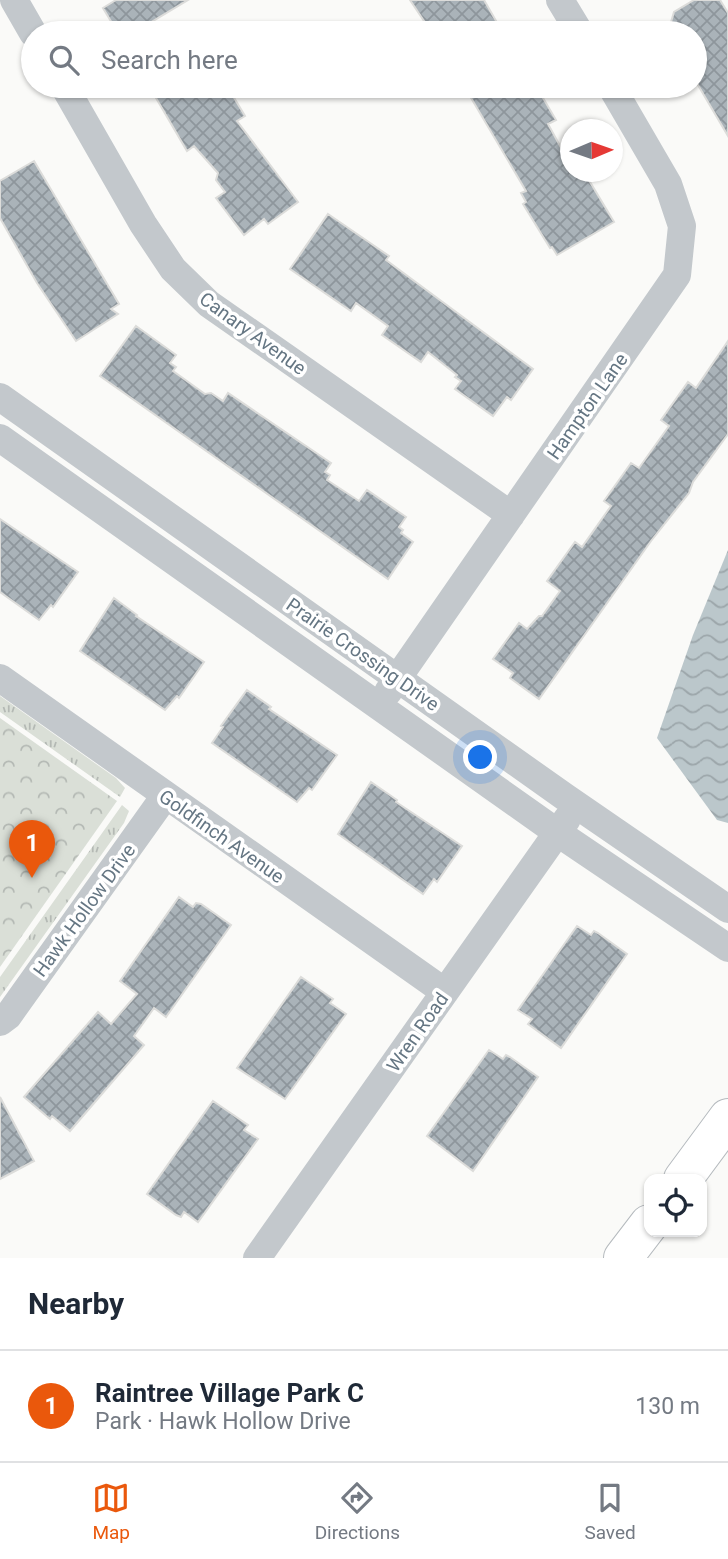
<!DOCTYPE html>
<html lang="en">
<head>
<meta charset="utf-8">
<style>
	body { margin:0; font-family:Roboto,sans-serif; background:#f6f6f7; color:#1f2937 }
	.controls { position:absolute; right:21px; bottom:21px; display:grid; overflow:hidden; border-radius:14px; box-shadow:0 2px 5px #0004 }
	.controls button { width:63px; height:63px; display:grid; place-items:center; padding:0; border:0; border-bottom:2px solid #e0e1e3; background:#fff; color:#1f2937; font:35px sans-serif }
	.compass { position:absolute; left:560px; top:119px; width:63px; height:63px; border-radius:50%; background:#fff; box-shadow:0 2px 5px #0004; rotate:88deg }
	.you { position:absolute; left:481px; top:758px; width:24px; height:24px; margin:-18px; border:5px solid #fff; border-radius:50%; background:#1a73e8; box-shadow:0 0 0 10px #1a73e833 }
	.badge { display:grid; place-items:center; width:46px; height:46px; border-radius:50%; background:#ea580c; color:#fff; font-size:23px; font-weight:700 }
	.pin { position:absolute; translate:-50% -58px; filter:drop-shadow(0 2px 4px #0008) }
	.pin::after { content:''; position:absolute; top:37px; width:24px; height:21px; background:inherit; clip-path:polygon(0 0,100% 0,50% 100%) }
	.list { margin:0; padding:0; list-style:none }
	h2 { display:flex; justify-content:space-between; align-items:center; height:91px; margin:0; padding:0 28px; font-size:30px }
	h2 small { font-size:23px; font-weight:400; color:#747a83 }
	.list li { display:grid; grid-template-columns:46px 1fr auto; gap:21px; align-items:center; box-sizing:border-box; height:112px; padding:0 28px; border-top:2px solid #e0e1e3 }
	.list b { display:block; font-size:26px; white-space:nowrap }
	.list p { margin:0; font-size:23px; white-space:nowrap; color:#747a83 }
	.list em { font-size:23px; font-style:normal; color:#747a83 }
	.icon { flex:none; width:38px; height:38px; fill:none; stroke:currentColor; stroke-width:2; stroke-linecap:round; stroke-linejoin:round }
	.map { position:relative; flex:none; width:728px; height:1258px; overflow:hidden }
	.search { position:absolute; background:#fff; box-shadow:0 2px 5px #0004; left:21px; right:21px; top:21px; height:77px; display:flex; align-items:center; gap:18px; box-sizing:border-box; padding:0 24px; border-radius:38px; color:#747a83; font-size:26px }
	.sheet { height:203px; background:#fff }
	nav { display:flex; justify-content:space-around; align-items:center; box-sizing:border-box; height:98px; border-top:2px solid #e0e1e3; background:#fff; font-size:19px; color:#747a83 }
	nav a { display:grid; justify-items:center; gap:4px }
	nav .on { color:#ea580c }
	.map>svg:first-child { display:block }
</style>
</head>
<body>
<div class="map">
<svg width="728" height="1258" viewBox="0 0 728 1258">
	<defs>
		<pattern id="grass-tufts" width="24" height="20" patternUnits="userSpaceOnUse" patternTransform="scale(1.75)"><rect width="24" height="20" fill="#dadfd7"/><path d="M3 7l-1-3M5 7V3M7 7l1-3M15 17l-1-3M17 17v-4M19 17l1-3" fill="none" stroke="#b4b9b4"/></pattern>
		<pattern id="park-crowns" width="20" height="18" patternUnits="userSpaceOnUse" patternTransform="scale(1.75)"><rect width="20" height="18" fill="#dadfd7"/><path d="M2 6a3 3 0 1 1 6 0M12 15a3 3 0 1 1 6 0" fill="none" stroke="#b4b9b4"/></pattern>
		<pattern id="water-waves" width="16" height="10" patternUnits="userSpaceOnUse" patternTransform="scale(1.75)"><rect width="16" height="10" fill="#bbc7cb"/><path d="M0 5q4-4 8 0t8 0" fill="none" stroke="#9ca6aa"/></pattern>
		<pattern id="building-cross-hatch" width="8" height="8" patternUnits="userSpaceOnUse" patternTransform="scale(1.75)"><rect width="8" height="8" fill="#aab3b9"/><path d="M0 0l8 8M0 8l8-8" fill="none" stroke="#8e969c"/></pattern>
	</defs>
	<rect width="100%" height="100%" fill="#fafaf8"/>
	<path fill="url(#grass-tufts)" d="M 0,696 L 116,778 L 125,788 L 120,797 L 0,712 Z
		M 122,805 L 129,811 L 124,823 L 0,997 L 0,977 Z"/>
	<path fill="url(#park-crowns)" d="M 0,718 L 117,801 L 0,967 Z"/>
	<path fill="url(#water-waves)" d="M 728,550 L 728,823 L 717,820 L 657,738 L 693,635 Z"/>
	<path fill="url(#building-cross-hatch)" stroke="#dcdcda" stroke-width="2" d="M 116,0 L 188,0 L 133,33 L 118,33 L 103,8 Z
		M 410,0 L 484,0 L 503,33 L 432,33 Z
		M 694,0 L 720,0 L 728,13 L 728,136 L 695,80 L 695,33 L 678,33 L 671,22 L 674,12 Z
		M 149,86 L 227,86 L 245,116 L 237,121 L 298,202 L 268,224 L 264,219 L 244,235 L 216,198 L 225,192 L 216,180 L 218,173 L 194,146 L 187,151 Z
		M 464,86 L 536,86 L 556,120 L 548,124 L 570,164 L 570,172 L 584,172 L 614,222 L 557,255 L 552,247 L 550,248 L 523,204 L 526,202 L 521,193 L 526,191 Z
		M 34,161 L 119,304 L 111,309 L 118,314 L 76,341 L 37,283 L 0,218 L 0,181 Z
		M 328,214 L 389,256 L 386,260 L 533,369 L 511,400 L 507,397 L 493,416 L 455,389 L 461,381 L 455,377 L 457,375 L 428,352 L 421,362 L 382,335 L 388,326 L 356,303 L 351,311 L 290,269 Z
		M 136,326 L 176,355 L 170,363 L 176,367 L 173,371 L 205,394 L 211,393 L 223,401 L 228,393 L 331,463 L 325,472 L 330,475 L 327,480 L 359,501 L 367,490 L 406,517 L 399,527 L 403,530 L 401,533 L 413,542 L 388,579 L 100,376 Z
		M 728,341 L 728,434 L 693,482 L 689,493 L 651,541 L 539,699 L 510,678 L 513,673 L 493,659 L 519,623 L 527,629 L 539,616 L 542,616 L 560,591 L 547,581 L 575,542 L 582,547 L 611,506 L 604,501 L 624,473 L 631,463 L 639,468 L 669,426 L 661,420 L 688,382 L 696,388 Z
		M 0,519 L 78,572 L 53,607 L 51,605 L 39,620 L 0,592 Z
		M 114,598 L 137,615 L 136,616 L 204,662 L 179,698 L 177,696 L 165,710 L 80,651 Z
		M 247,690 L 271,707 L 269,709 L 337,755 L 312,790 L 309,788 L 297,802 L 212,743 L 223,727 L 221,726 Z
		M 371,782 L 397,800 L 396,802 L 462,846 L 437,882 L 434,879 L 423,894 L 338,834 Z
		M 179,897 L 193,907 L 196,903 L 201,904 L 231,925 L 166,1017 L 154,1008 L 134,1036 L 144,1045 L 70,1131 L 52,1116 L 50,1119 L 24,1097 L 98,1012 L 111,1024 L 137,994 L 120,981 Z
		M 577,926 L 591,935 L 594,931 L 598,933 L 627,954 L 561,1048 L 528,1024 L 532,1019 L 518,1010 Z
		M 301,977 L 333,999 L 330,1003 L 346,1014 L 285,1099 L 237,1068 Z
		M 489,1050 L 503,1059 L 506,1055 L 510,1057 L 538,1077 L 473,1171 L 427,1136 Z
		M 0,1097 L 34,1161 L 0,1179 Z
		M 213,1101 L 248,1125 L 244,1130 L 258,1139 L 198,1222 L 184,1212 L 181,1217 L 176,1215 L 147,1194 Z"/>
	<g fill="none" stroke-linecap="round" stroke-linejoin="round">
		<defs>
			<path id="primary" d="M 683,1179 L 728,1118
				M 623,1258 L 649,1224"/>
		</defs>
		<use href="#primary" stroke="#b5babe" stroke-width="40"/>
		<path stroke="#c3c8cc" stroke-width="28" d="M 14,0 L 33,33
			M 560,0 L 580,33
			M 64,86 L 143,224 L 173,269 L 209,304 L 511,515
			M 0,397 L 565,797 L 728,909
			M 0,438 L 558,833 L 728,948
			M 0,678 L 445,992
			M 388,692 L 677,275 L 682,226 L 668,184 L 611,86
			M 0,1022 L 8,1016 L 165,796
			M 257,1258 L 567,819"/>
		<use href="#primary" stroke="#fff" stroke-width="38"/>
	</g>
	<g text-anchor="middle" stroke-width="7" stroke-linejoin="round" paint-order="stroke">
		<g font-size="19" fill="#657683" stroke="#fff">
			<text transform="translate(253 333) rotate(36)" y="7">Canary Avenue</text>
			<text transform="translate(587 406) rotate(-55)" y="7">Hampton Lane</text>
			<text transform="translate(363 654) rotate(35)" y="7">Prairie Crossing Drive</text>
			<text transform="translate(222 836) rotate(35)" y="7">Goldfinch Avenue</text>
			<text transform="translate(84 910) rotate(-54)" y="7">Hawk Hollow Drive</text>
			<text transform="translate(417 1032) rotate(-55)" y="7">Wren Road</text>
		</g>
	</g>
</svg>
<div class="controls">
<button><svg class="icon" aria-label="locate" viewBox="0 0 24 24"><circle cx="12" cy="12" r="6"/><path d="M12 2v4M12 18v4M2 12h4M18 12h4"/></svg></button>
</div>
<svg class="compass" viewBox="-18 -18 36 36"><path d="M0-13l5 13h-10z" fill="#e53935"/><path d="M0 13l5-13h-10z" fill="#747a83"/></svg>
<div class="you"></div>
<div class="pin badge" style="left:32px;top:878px">1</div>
<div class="search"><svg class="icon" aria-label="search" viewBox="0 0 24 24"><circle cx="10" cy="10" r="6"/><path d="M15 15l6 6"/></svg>Search here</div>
</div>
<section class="sheet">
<h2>Nearby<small></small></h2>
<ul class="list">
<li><span class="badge">1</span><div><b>Raintree Village Park C</b><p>Park · Hawk Hollow Drive</p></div><em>130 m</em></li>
</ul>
</section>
<nav>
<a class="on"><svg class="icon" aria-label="map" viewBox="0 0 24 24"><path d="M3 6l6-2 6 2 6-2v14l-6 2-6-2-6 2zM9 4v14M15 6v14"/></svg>Map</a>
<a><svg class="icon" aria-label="directions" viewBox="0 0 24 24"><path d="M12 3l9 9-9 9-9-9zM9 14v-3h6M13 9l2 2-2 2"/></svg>Directions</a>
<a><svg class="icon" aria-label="saved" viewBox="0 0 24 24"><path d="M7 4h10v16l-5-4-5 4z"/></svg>Saved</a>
</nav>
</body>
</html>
